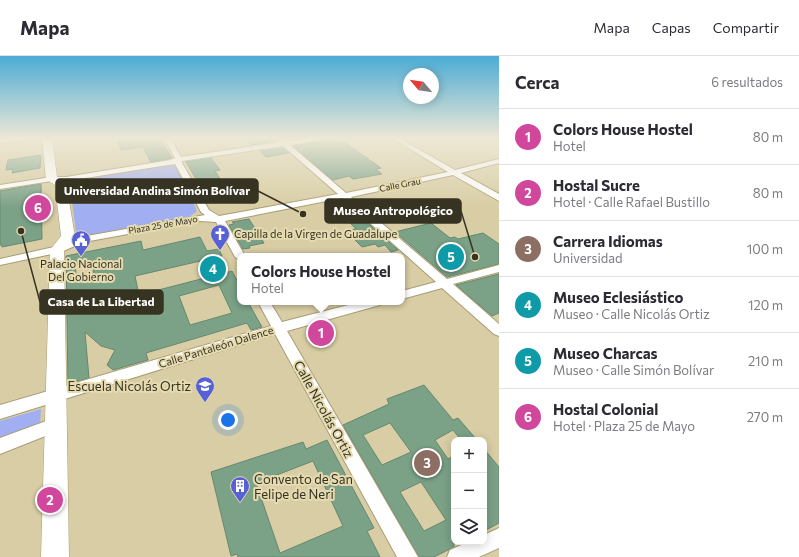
<!DOCTYPE html>
<html lang="es">
<head>
<meta charset="utf-8">
<style>
	body { margin:0; font-family:Commissioner,sans-serif; background:#f7f7f7; color:#2b2b33 }
	.controls { position:absolute; right:12px; bottom:12px; display:grid; overflow:hidden; border-radius:8px; box-shadow:0 2px 10px #0003 }
	.controls button { width:36px; height:36px; display:grid; place-items:center; padding:0; border:0; border-bottom:1px solid #e1e1e2; background:#fff; color:#2b2b33; font:20px sans-serif }
	.compass { position:absolute; left:403px; top:12px; width:36px; height:36px; border-radius:50%; background:#fff; box-shadow:0 2px 10px #0003; rotate:299deg }
	.you { position:absolute; left:228px; top:364px; width:14px; height:14px; margin:-10px; border:3px solid #fff; border-radius:50%; background:#1a73e8; box-shadow:0 0 0 6px #1a73e833 }
	.badge { display:grid; place-items:center; width:26px; height:26px; border-radius:50%; background:#1a73e8; color:#fff; font-size:13px; font-weight:700 }
	.pin { position:absolute; translate:-50% -50%; border:2px solid #fff; box-shadow:0 1px 4px #0006 }
	.popup { position:absolute; left:237px; top:197px; width:168px; height:52px; box-sizing:border-box; display:grid; place-content:center; border-radius:8px; background:#fff; filter:drop-shadow(0 1px 3px #0005); font-size:13px; white-space:nowrap; color:#7c7c81 }
	.popup b { font-size:15px; color:#2b2b33 }
	.popup::after { content:''; position:absolute; left:50%; top:100%; margin-left:-8px; border:8px solid transparent; border-top-color:#fff }
	.list { margin:0; padding:0; list-style:none }
	h2 { display:flex; justify-content:space-between; align-items:center; height:52px; margin:0; padding:0 16px; font-size:17px }
	h2 small { font-size:13px; font-weight:400; color:#7c7c81 }
	.list li { display:grid; grid-template-columns:26px 1fr auto; gap:12px; align-items:center; box-sizing:border-box; height:56px; padding:0 16px; border-top:1px solid #e1e1e2 }
	.list b { display:block; font-size:15px; white-space:nowrap }
	.list p { margin:0; font-size:13px; white-space:nowrap; color:#7c7c81 }
	.list em { font-size:13px; font-style:normal; color:#7c7c81 }
	.icon { flex:none; width:22px; height:22px; fill:none; stroke:currentColor; stroke-width:2; stroke-linecap:round; stroke-linejoin:round }
	.map { position:relative; flex:none; width:499px; height:501px; overflow:hidden }
	header { display:flex; align-items:center; gap:24px; box-sizing:border-box; height:56px; padding:0 20px; background:#fff; border-bottom:1px solid #e1e1e2 }
	header strong { font-size:19px }
	nav { display:flex; gap:22px; margin-inline-start:auto; font-size:14px }
	main { display:flex }
	aside { flex:1; background:#fff }
	.map>svg:first-child { display:block }
</style>
</head>
<body>
<header>
<strong>Mapa</strong>
<nav><a>Mapa</a><a>Capas</a><a>Compartir</a></nav>
</header>
<main>
<div class="map">
<svg width="499" height="501" viewBox="0 0 499 501">
	<rect width="100%" height="100%" fill="#d8cda4"/>
	<path fill="#a1aff2" d="M 168,109 L 177,111 L 197,155 L 189,161 L 82,180 L 76,177 L 70,128 L 76,125 Z
		M 41,353 L 40,369 L 0,384 L 0,365 Z"/>
	<path fill="#7ba187" stroke="#648970" fill-rule="evenodd" d="M 134,82 L 159,82 L 172,102 L 151,106 L 143,91 L 121,94 L 118,84 Z
		M 245,82 L 279,82 L 277,85 L 251,89 Z
		M 326,83 L 326,85 L 335,84 L 338,86 L 344,86 L 381,112 L 376,113 L 382,118 L 353,123 L 349,120 L 333,124 L 293,90 L 322,85 Z
		M 283,92 L 289,97 L 266,101 L 260,95 Z
		M 41,99 L 40,112 L 12,117 L 13,113 L 6,114 L 8,104 Z
		M 211,102 L 220,114 L 215,115 L 226,132 L 204,136 L 186,106 Z
		M 41,128 L 42,183 L 2,191 L 2,189 L 0,189 L 0,135 Z
		M 342,144 L 398,194 L 391,196 L 385,189 L 378,191 L 375,188 L 362,191 L 346,175 L 356,173 L 330,146 Z
		M 249,163 L 264,187 L 249,190 L 250,192 L 243,193 L 229,169 L 234,168 L 232,166 Z
		M 431,167 L 450,182 L 455,181 L 458,183 L 483,177 L 499,188 L 499,208 L 447,221 L 395,176 Z
		M 200,181 L 207,195 L 219,193 L 222,200 L 135,220 L 139,239 L 232,215 L 240,230 L 240,246 L 248,246 L 262,271 L 251,274 L 247,267 L 146,297 L 148,304 L 113,314 L 107,309 L 115,294 L 101,290 L 85,276 L 89,322 L 68,328 L 66,200 L 141,185 L 143,194 ZM 92,205 L 94,222 L 77,225 L 75,209 ZM 219,229 L 232,257 L 190,269 L 179,240 Z
		M 499,218 L 499,257 L 492,260 L 456,229 Z
		M 424,329 L 453,364 L 458,362 L 477,384 L 461,384 L 453,374 L 435,384 L 448,403 L 454,400 L 454,491 L 434,501 L 419,501 L 343,369 L 389,348 L 387,343 ZM 390,367 L 411,396 L 382,409 L 363,379 ZM 421,426 L 446,464 L 424,475 L 400,436 Z
		M 327,384 L 374,472 L 367,475 L 380,501 L 238,501 L 237,498 L 231,500 L 211,416 L 303,386 L 306,393 ZM 313,405 L 343,470 L 280,497 L 256,427 Z
		M 484,393 L 499,411 L 499,467 L 484,475 Z"/>
	<g fill="none" stroke-linecap="round" stroke-linejoin="round">
		<defs>
			<path id="minor" d="M 11,82 L 27,82 L 24,84 L 0,87 L 0,83 Z
				M 164,82 L 170,82 L 181,101 L 280,86 L 278,84 L 281,82 L 286,85 L 311,82 L 325,82 L 322,84 L 290,89 L 346,137 L 448,116 L 392,82 L 399,82 L 455,114 L 499,103 L 499,107 L 461,117 L 499,138 L 499,145 L 453,119 L 351,141 L 447,223 L 499,209 L 499,216 L 453,228 L 499,268 L 499,280 L 494,278 L 442,232 L 402,243 L 402,235 L 436,226 L 342,142 L 225,165 L 245,200 L 240,200 L 240,204 L 235,201 L 216,166 L 200,165 L 84,186 L 61,196 L 0,209 L 0,203 L 54,191 L 81,181 L 205,159 L 201,156 L 175,108 L 66,125 L 52,125 L 0,133 L 0,129 L 52,121 L 66,121 L 170,104 L 175,102 ZM 283,90 L 338,138 L 219,160 L 209,154 L 182,107 L 182,105 Z
				M 258,246 L 270,246 L 282,266 L 360,246 L 382,246 L 380,249 L 287,275 L 418,501 L 397,501 L 275,278 L 0,363 L 0,349 L 271,270 Z
				M 57,361 L 63,363 L 65,368 L 63,373 L 0,398 L 0,382 Z
				M 499,472 L 499,492 L 479,501 L 447,501 L 450,494 L 468,486 L 484,486 L 484,479 Z"/>
			<path id="secondary" d="M 42,82 L 52,82 L 57,121 L 66,127 L 75,181 L 64,195 L 69,501 L 41,501 L 50,194 L 61,180 L 55,129 L 46,123 Z"/>
		</defs>
		<use href="#minor" stroke="#a89d75" stroke-width="2"/>
		<use href="#secondary" stroke="#a89d75" stroke-width="1"/>
		<use href="#minor" fill="#fff" fill-rule="evenodd"/>
		<use href="#secondary" fill="#fff" fill-rule="evenodd"/>
	</g>
	<linearGradient id="sky" x2="0" y2="1"><stop stop-color="#4cacd5"/><stop offset="0.54" stop-color="#ede8d6"/><stop offset="1" stop-color="#ede8d6" stop-opacity="0"/></linearGradient>
	<rect width="499" height="152" fill="url(#sky)"/>
	<defs>
		<symbol id="church-pin" viewBox="-11 -11 22 30"><path d="M0 17L-7.5 6A9.5 9.5 0 1 1 7.5 6Z" fill="#5661d8" stroke="#e5dab0"/><path d="M-1.2-6h2.4v3.5h3.3v2.4h-3.3V6h-2.4V-.1h-3.3v-2.4h3.3Z" fill="#fff"/></symbol>
		<symbol id="civic-pin" viewBox="-11 -11 22 30"><path d="M0 17L-7.5 6A9.5 9.5 0 1 1 7.5 6Z" fill="#5661d8" stroke="#e5dab0"/><path d="M-.6-6.5H3V-4.5H.6V-3L4-1V1h2V6H-6V1h2V-1L-.6-3ZM-1.2 2.5V6h2.4V2.5Z" fill="#fff"/></symbol>
		<symbol id="school-pin" viewBox="-11 -11 22 30"><path d="M0 17L-7.5 6A9.5 9.5 0 1 1 7.5 6Z" fill="#5661d8" stroke="#e5dab0"/><path d="M0-5L7-2L0 1L-7-2ZM-4 1L0 2.5L4 1V4Q0 6-4 4Z" fill="#fff"/></symbol>
		<symbol id="building-pin" viewBox="-11 -11 22 30"><path d="M0 17L-7.5 6A9.5 9.5 0 1 1 7.5 6Z" fill="#5661d8" stroke="#e5dab0"/><path d="M-4-6H4V6H1V3H-1V6H-4ZM-2.5-4.3h1.7v1.8h-1.7ZM.8-4.3h1.7v1.8H.8ZM-2.5-1h1.7V.8h-1.7ZM.8-1h1.7V.8H.8Z" fill="#fff"/></symbol>
	</defs>
	<g fill-rule="evenodd">
		<use href="#church-pin" x="209" y="167" width="22" height="30"/>
		<use href="#civic-pin" x="70" y="173" width="22" height="30"/>
		<use href="#school-pin" x="194" y="319" width="22" height="30"/>
		<use href="#building-pin" x="229" y="419" width="22" height="30"/>
	</g>
	<g text-anchor="middle" stroke-width="4" stroke-linejoin="round" paint-order="stroke">
		<g font-size="9" fill="#373322" stroke="#e5dab0">
			<text transform="translate(400 129) rotate(-11)" y="3">Calle Grau</text>
			<text transform="translate(163 169) rotate(-10)" y="3">Plaza 25 de Mayo</text>
		</g>
		<g font-size="11" fill="#373322" stroke="#e5dab0" text-anchor="start">
			<text x="234" y="182">Capilla de la Virgen de Guadalupe</text>
			<text x="81" y="212" text-anchor="middle">Palacio Nacional<tspan x="81" dy="13">Del Gobierno</tspan></text>
		</g>
		<g font-size="11" fill="#373322" stroke="#e5dab0">
			<text transform="translate(216 291) rotate(-17)" y="4">Calle Pantaleón Dalence</text>
		</g>
		<g font-size="13" fill="#373322" stroke="#e5dab0" text-anchor="end">
			<text x="191" y="335">Escuela Nicolás Ortiz</text>
			<text x="254" y="428" text-anchor="start">Convento de San<tspan x="254" dy="15">Felipe de Neri</tspan></text>
		</g>
		<g font-size="13" fill="#373322" stroke="#e5dab0">
			<text transform="translate(324 353) rotate(61)" y="5">Calle Nicolás Ortiz</text>
		</g>
	</g>
	<path fill="none" stroke="#373322" stroke-width="1.5" d="M303 158L258 135M475 201L461 155M21 175L40 246"/>
	<g fill="#373322" stroke="#e5dab0" stroke-width="1.5">
		<circle cx="303" cy="158" r="4"/>
		<circle cx="475" cy="201" r="4"/>
		<circle cx="21" cy="175" r="4"/>
	</g>
	<g fill="#373322" stroke="#373322" stroke-width="1.5">
		<rect x="56" y="123" width="202" height="24" rx="4"/>
		<rect x="325" y="143" width="136" height="24" rx="4"/>
		<rect x="40" y="234" width="123" height="24" rx="4"/>
	</g>
	<g font-size="12" text-anchor="middle" font-weight="bold" fill="#fff">
		<text x="157" y="139">Universidad Andina Simón Bolívar</text>
		<text x="393" y="159">Museo Antropológico</text>
		<text x="101" y="250">Casa de La Libertad</text>
	</g>
</svg>
<div class="controls">
<button>+</button>
<button>−</button>
<button><svg class="icon" aria-label="layers" viewBox="0 0 24 24"><path d="M12 4l9 5-9 5-9-5zM3 14l9 5 9-5"/></svg></button>
</div>
<svg class="compass" viewBox="-18 -18 36 36"><path d="M0-13l5 13h-10z" fill="#e53935"/><path d="M0 13l5-13h-10z" fill="#7c7c81"/></svg>
<div class="you"></div>
<div class="pin badge" style="left:321px;top:277px;background:#d1479c">1</div>
<div class="popup"><b>Colors House Hostel</b>Hotel</div>
<div class="pin badge" style="left:50px;top:444px;background:#d1479c">2</div>
<div class="pin badge" style="left:427px;top:407px;background:#8d6e63">3</div>
<div class="pin badge" style="left:213px;top:213px;background:#0f9aa8">4</div>
<div class="pin badge" style="left:451px;top:201px;background:#0f9aa8">5</div>
<div class="pin badge" style="left:38px;top:152px;background:#d1479c">6</div>
</div>
<aside>
<h2>Cerca<small>6 resultados</small></h2>
<ul class="list">
<li><span class="badge" style="background:#d1479c">1</span><div><b>Colors House Hostel</b><p>Hotel</p></div><em>80 m</em></li>
<li><span class="badge" style="background:#d1479c">2</span><div><b>Hostal Sucre</b><p>Hotel · Calle Rafael Bustillo</p></div><em>80 m</em></li>
<li><span class="badge" style="background:#8d6e63">3</span><div><b>Carrera Idiomas</b><p>Universidad</p></div><em>100 m</em></li>
<li><span class="badge" style="background:#0f9aa8">4</span><div><b>Museo Eclesiástico</b><p>Museo · Calle Nicolás Ortiz</p></div><em>120 m</em></li>
<li><span class="badge" style="background:#0f9aa8">5</span><div><b>Museo Charcas</b><p>Museo · Calle Simón Bolívar</p></div><em>210 m</em></li>
<li><span class="badge" style="background:#d1479c">6</span><div><b>Hostal Colonial</b><p>Hotel · Plaza 25 de Mayo</p></div><em>270 m</em></li>
</ul>
</aside>
</main>
</body>
</html>
